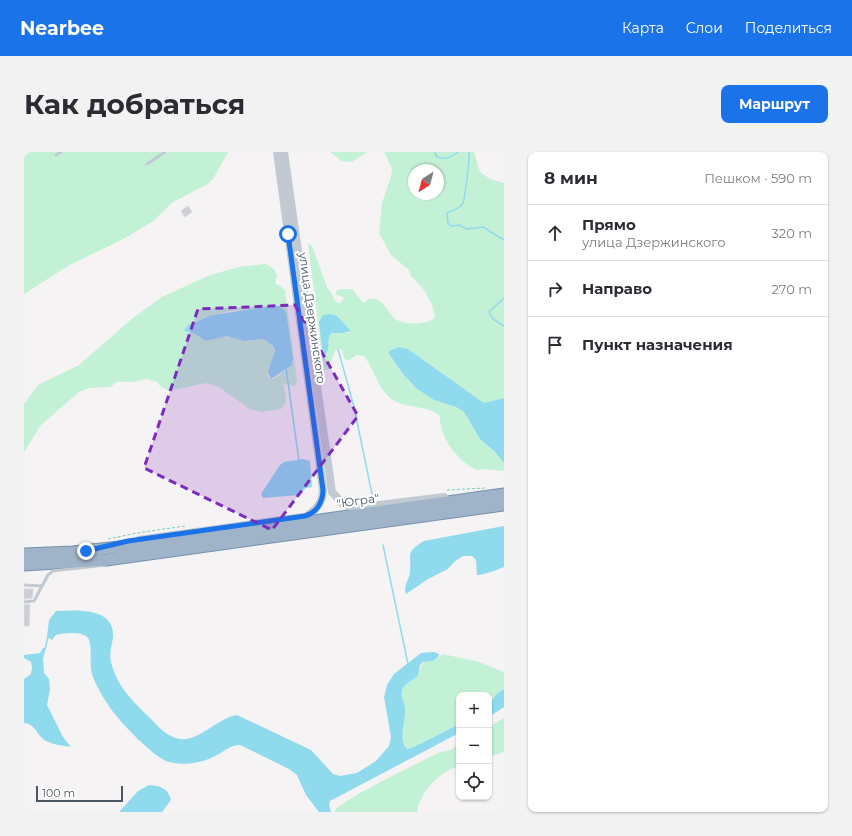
<!DOCTYPE html>
<html lang="ru">
<head>
<meta charset="utf-8">
<style>
	body { margin:0; font-family:Montserrat,sans-serif; background:#f2f2f3; color:#2b2b33 }
	.controls { position:absolute; right:12px; bottom:12px; display:grid; overflow:hidden; border-radius:8px; box-shadow:0 1px 3px #0004 }
	.controls button { width:36px; height:36px; display:grid; place-items:center; padding:0; border:0; border-bottom:1px solid #e1e1e2; background:#fff; color:#2b2b33; font:20px sans-serif }
	.compass { position:absolute; left:384px; top:12px; width:36px; height:36px; border-radius:50%; background:#fff; box-shadow:0 1px 3px #0004; rotate:216deg }
	.scale { position:absolute; left:12px; bottom:10px; width:87px; box-sizing:border-box; padding-left:4px; border:2px solid #4a5661; border-top:0; font-size:11px; line-height:14px; white-space:nowrap; color:#4a5661; -webkit-text-stroke:3px #fff; paint-order:stroke }
	.stop { position:absolute; width:12px; height:12px; margin:-9px; border:3px solid #1a73e8; border-radius:50%; background:#fff }
	.stop.end { background:#1a73e8; border-color:#fff; box-shadow:0 1px 4px #0008 }
	.list { margin:0; padding:0; list-style:none }
	h2 { display:flex; justify-content:space-between; align-items:center; height:52px; margin:0; padding:0 16px; font-size:17px }
	h2 small { font-size:13px; font-weight:400; color:#7c7c81 }
	.list li { display:grid; grid-template-columns:26px 1fr auto; gap:12px; align-items:center; box-sizing:border-box; height:56px; padding:0 16px; border-top:1px solid #e1e1e2 }
	.list b { display:block; font-size:15px; white-space:nowrap }
	.list p { margin:0; font-size:13px; white-space:nowrap; color:#7c7c81 }
	.list em { font-size:13px; font-style:normal; color:#7c7c81 }
	.icon { flex:none; width:22px; height:22px; fill:none; stroke:currentColor; stroke-width:2; stroke-linecap:round; stroke-linejoin:round }
	.map { position:relative; flex:none; width:480px; height:660px; overflow:hidden; border-radius:8px }
	header { display:flex; align-items:center; gap:24px; box-sizing:border-box; height:56px; padding:0 20px; background:#1a73e8; color:#fff }
	header strong { font-size:19px }
	nav { display:flex; gap:22px; margin-inline-start:auto; font-size:14px }
	.intro { display:flex; align-items:center; justify-content:space-between; box-sizing:border-box; height:96px; padding:0 24px }
	h1 { margin:0; font-size:28px }
	.button { padding:10px 18px; border-radius:8px; background:#1a73e8; color:#fff; font-size:14px; font-weight:700 }
	main { display:flex; gap:24px; padding:0 24px }
	aside { flex:1; background:#fff; border-radius:8px; box-shadow:0 1px 3px #0004 }
	.map>svg:first-child { display:block }
</style>
</head>
<body>
<header>
<strong>Nearbee</strong>
<nav><a>Карта</a><a>Слои</a><a>Поделиться</a></nav>
</header>
<div class="intro"><h1>Как добраться</h1><a class="button">Маршрут</a></div>
<main>
<div class="map">
<svg width="480" height="660" viewBox="0 0 480 660">
	<rect width="100%" height="100%" fill="#f5f3f3"/>
	<path fill="#c3f1d5" fill-rule="evenodd" d="M 0,0 L 204,0 L 189,27 L 182,33 L 149,50 L 128,70 L 99,87 L 44,114 L 0,142 Z
		M 306,0 L 343,0 L 328,10 L 318,9 Z
		M 360,0 L 450,0 L 456,20 L 466,27 L 480,31 L 480,246 L 460,251 L 384,197 L 375,195 L 365,199 L 365,202 L 379,222 L 393,237 L 410,248 L 432,255 L 440,260 L 456,287 L 476,305 L 480,311 L 480,319 L 460,317 L 453,318 C 435,311 415,285 416,264 C 401,252 382,257 369,248 C 355,239 350,217 340,204 L 333,203 L 323,209 L 320,206 L 318,197 L 313,197 L 311,199 L 304,218 L 300,218 L 284,91 L 288,94 L 303,135 L 313,151 L 317,151 L 320,146 L 312,142 L 312,139 L 318,137 L 328,137 L 339,151 C 356,136 363,162 373,168 C 381,172 390,172 398,171 C 404,169 408,169 411,164 L 408,152 L 399,137 L 387,124 L 385,118 L 367,103 L 355,81 L 358,51 L 367,25 L 368,16 ZM 390,18 L 414,18 L 414,42 L 390,42 ZM 297,165 L 319,172 L 326,179 L 324,181 L 307,181 L 304,186 L 305,192 Z
		M 242,112 L 250,117 L 253,123 L 251,132 L 257,134 L 261,139 L 273,229 L 271,234 L 260,232 L 262,250 L 257,257 L 237,260 L 226,257 L 195,235 L 182,231 L 145,239 L 137,235 L 133,230 L 123,227 L 108,230 L 93,230 L 86,235 L 66,236 L 55,240 L 17,273 L 0,300 L 0,252 L 14,233 L 55,213 L 109,166 L 138,145 L 186,123 L 215,115 ZM 250,154 L 268,213 L 250,227 L 245,226 L 244,224 L 251,203 L 249,194 L 245,190 L 240,187 L 220,189 L 203,184 L 182,189 L 167,180 L 169,170 L 188,163 L 206,159 L 228,158 Z
		M 419,502 L 455,510 L 480,520 L 480,537 L 470,545 L 465,552 L 465,543 L 435,543 L 435,572 C 425,576 389,597 383,597 C 375,586 382,569 381,557 C 381,550 376,545 378,538 C 380,532 387,528 392,526 L 399,510 L 409,509 Z
		M 480,566 L 480,600 L 465,605 L 465,575 Z
		M 435,591 L 435,614 C 415,620 397,639 393,660 L 310,660 C 317,647 398,610 416,600 L 427,598 Z"/>
	<path fill="#90daee" d="M 250,154 L 255,154 L 262,160 L 269,207 L 268,213 L 247,227 L 244,220 L 251,199 L 249,194 L 240,187 L 220,189 L 203,184 L 182,189 L 169,181 L 160,179 L 164,173 L 188,163 Z
		M 306,162 L 313,164 L 327,179 L 320,181 L 307,181 C 302,188 307,197 301,203 L 298,196 L 295,170 L 299,163 Z
		M 375,195 L 384,197 L 460,251 L 480,246 L 480,311 L 471,300 L 456,287 L 440,260 L 432,255 L 410,248 L 393,237 L 379,222 L 365,202 L 365,199 Z
		M 279,307 L 286,309 L 288,335 L 282,336 L 275,343 L 239,346 L 237,342 L 256,313 L 260,310 Z
		M 480,374 L 480,415 C 475,417 457,424 453,423 L 452,408 L 448,404 L 439,404 L 430,410 L 424,417 L 404,427 L 382,442 C 379,433 385,429 386,420 C 388,402 380,401 400,389 Z
		M 32,459 C 53,458 91,455 89,485 C 88,494 85,501 87,510 C 92,532 108,549 124,564 C 133,573 142,585 156,587 C 175,590 193,566 213,563 L 287,598 L 309,622 L 316,624 L 333,621 L 352,609 L 365,594 L 367,585 L 360,545 L 363,533 L 370,522 L 397,501 L 410,500 L 415,502 L 414,505 L 409,509 L 399,510 L 396,513 L 394,523 C 390,529 381,530 378,538 C 376,545 381,550 381,557 C 382,569 374,587 383,597 C 389,597 426,576 435,572 L 435,581 L 306,649 L 305,653 L 307,660 L 295,660 L 282,643 L 273,623 L 265,617 L 216,593 C 207,593 202,598 195,602 C 179,611 162,614 145,610 C 131,607 95,569 87,557 C 80,547 72,534 68,522 C 65,513 69,493 64,486 C 58,479 39,481 32,483 L 28,488 L 23,485 L 25,468 Z
		M 19,496 L 22,496 L 19,507 L 20,521 L 25,527 L 26,537 L 23,553 L 39,585 L 47,595 C 39,594 25,592 19,587 C 12,581 10,571 0,571 L 0,527 L 7,522 L 8,515 L 7,510 L 0,506 L 0,503 L 16,501 Z
		M 480,537 L 480,555 L 465,565 C 465,553 468,543 480,537 Z
		M 125,633 C 137,634 144,636 147,648 L 138,660 L 95,660 L 114,639 Z"/>
	<g fill="none" stroke-linecap="round" stroke-linejoin="round">
		<path stroke="#90daee" stroke-width="1.5" d="M 411,0 L 412,4 C 420,9 428,5 434,0
			M 445,0 C 446,5 441,46 439,51 C 436,57 429,58 423,61 L 424,71 L 427,74 L 435,73 L 443,77 L 459,75 L 480,88
			M 480,146 L 465,160 L 469,167 L 480,174
			M 314,197 L 330,255 L 348,342
			M 262,216 L 275,309
			M 359,393 L 384,512
			M 21,497 L 24,485"/>
	</g>
	<path fill="#cdcfd5" stroke="#d7d9de" d="M 164,54 L 168,60 L 161,65 L 157,59 Z
		M 0,437 L 9,437 L 8,446 L 0,447 Z
		M 6,452 L 5,474 L 0,474 L 0,453 Z"/>
	<g fill="none" stroke-linecap="round" stroke-linejoin="round">
		<defs>
			<path id="trunk" d="M 0,402 L 49,400 L 133,391 L 480,342
				M 0,413 L 82,408 L 480,353"/>
		</defs>
		<use href="#trunk" stroke="#7690ad" stroke-width="13"/>
		<path stroke="#7ad0a6" stroke-width="1" stroke-dasharray="3 2" stroke-linecap="butt" d="M 423,338 L 461,336
			M 84,387 L 113,381 L 161,374"/>
		<path stroke="#c1cad2" stroke-width="3" d="M 32,3 L 37,0
			M 123,12 L 141,0
			M 0,433 L 18,434
			M 0,450 L 10,449 L 24,423 L 29,419 L 81,413"/>
		<path stroke="#c1cad2" stroke-width="8" d="M 253,0 L 299,338 C 299,354 288,361 275,369
			M 260,0 L 308,340 L 319,352 L 331,356 L 420,345
			M 115,388 L 279,365"/>
		<use href="#trunk" stroke="#9fb4c9" stroke-width="11"/>
	</g>
	<g fill="none" stroke-linecap="round" stroke-linejoin="round">
		<path stroke="#1a73e8" stroke-width="5" d="M 62,399 L 104,389 L 281,364 C 293,361 299,349 299,338 L 264,82"/>
	</g>
	<path fill="#7b2cbf" fill-opacity="0.2" stroke="#7b2cbf" stroke-width="3" stroke-dasharray="8 5" stroke-linejoin="round" d="M 271,153 L 334,264 L 248,378 L 120,316 L 174,157 Z"/>
	<g text-anchor="middle" stroke-width="4" stroke-linejoin="round" paint-order="stroke">
		<g font-size="12" fill="#4a5661" stroke="#fff">
			<text transform="translate(288 166) rotate(82)" y="4">улица Дзержинского</text>
			<text transform="translate(334 349) rotate(-8)" y="4">"Югра"</text>
		</g>
	</g>
</svg>
<div class="controls">
<button>+</button>
<button>−</button>
<button><svg class="icon" aria-label="locate" viewBox="0 0 24 24"><circle cx="12" cy="12" r="6"/><path d="M12 2v4M12 18v4M2 12h4M18 12h4"/></svg></button>
</div>
<svg class="compass" viewBox="-18 -18 36 36"><path d="M0-13l5 13h-10z" fill="#e53935"/><path d="M0 13l5-13h-10z" fill="#7c7c81"/></svg>
<div class="scale">100 m</div>
<div class="stop" style="left:264px;top:82px"></div>
<div class="stop end" style="left:62px;top:399px"></div>
</div>
<aside>
<h2>8 мин<small>Пешком · 590 m</small></h2>
<ul class="list">
<li><svg class="icon" aria-label="ahead" viewBox="0 0 24 24"><path d="M12 20V5M6 11l6-6 6 6"/></svg><div><b>Прямо</b><p>улица Дзержинского</p></div><em>320 m</em></li>
<li><svg class="icon" aria-label="right" viewBox="0 0 24 24"><path d="M7 20v-9h11M14 6l5 5-5 5"/></svg><div><b>Направо</b></div><em>270 m</em></li>
<li><svg class="icon" aria-label="arrive" viewBox="0 0 24 24"><path d="M6 21V4h12l-3 4 3 4H6"/></svg><div><b>Пункт назначения</b></div></li>
</ul>
</aside>
</main>
</body>
</html>
